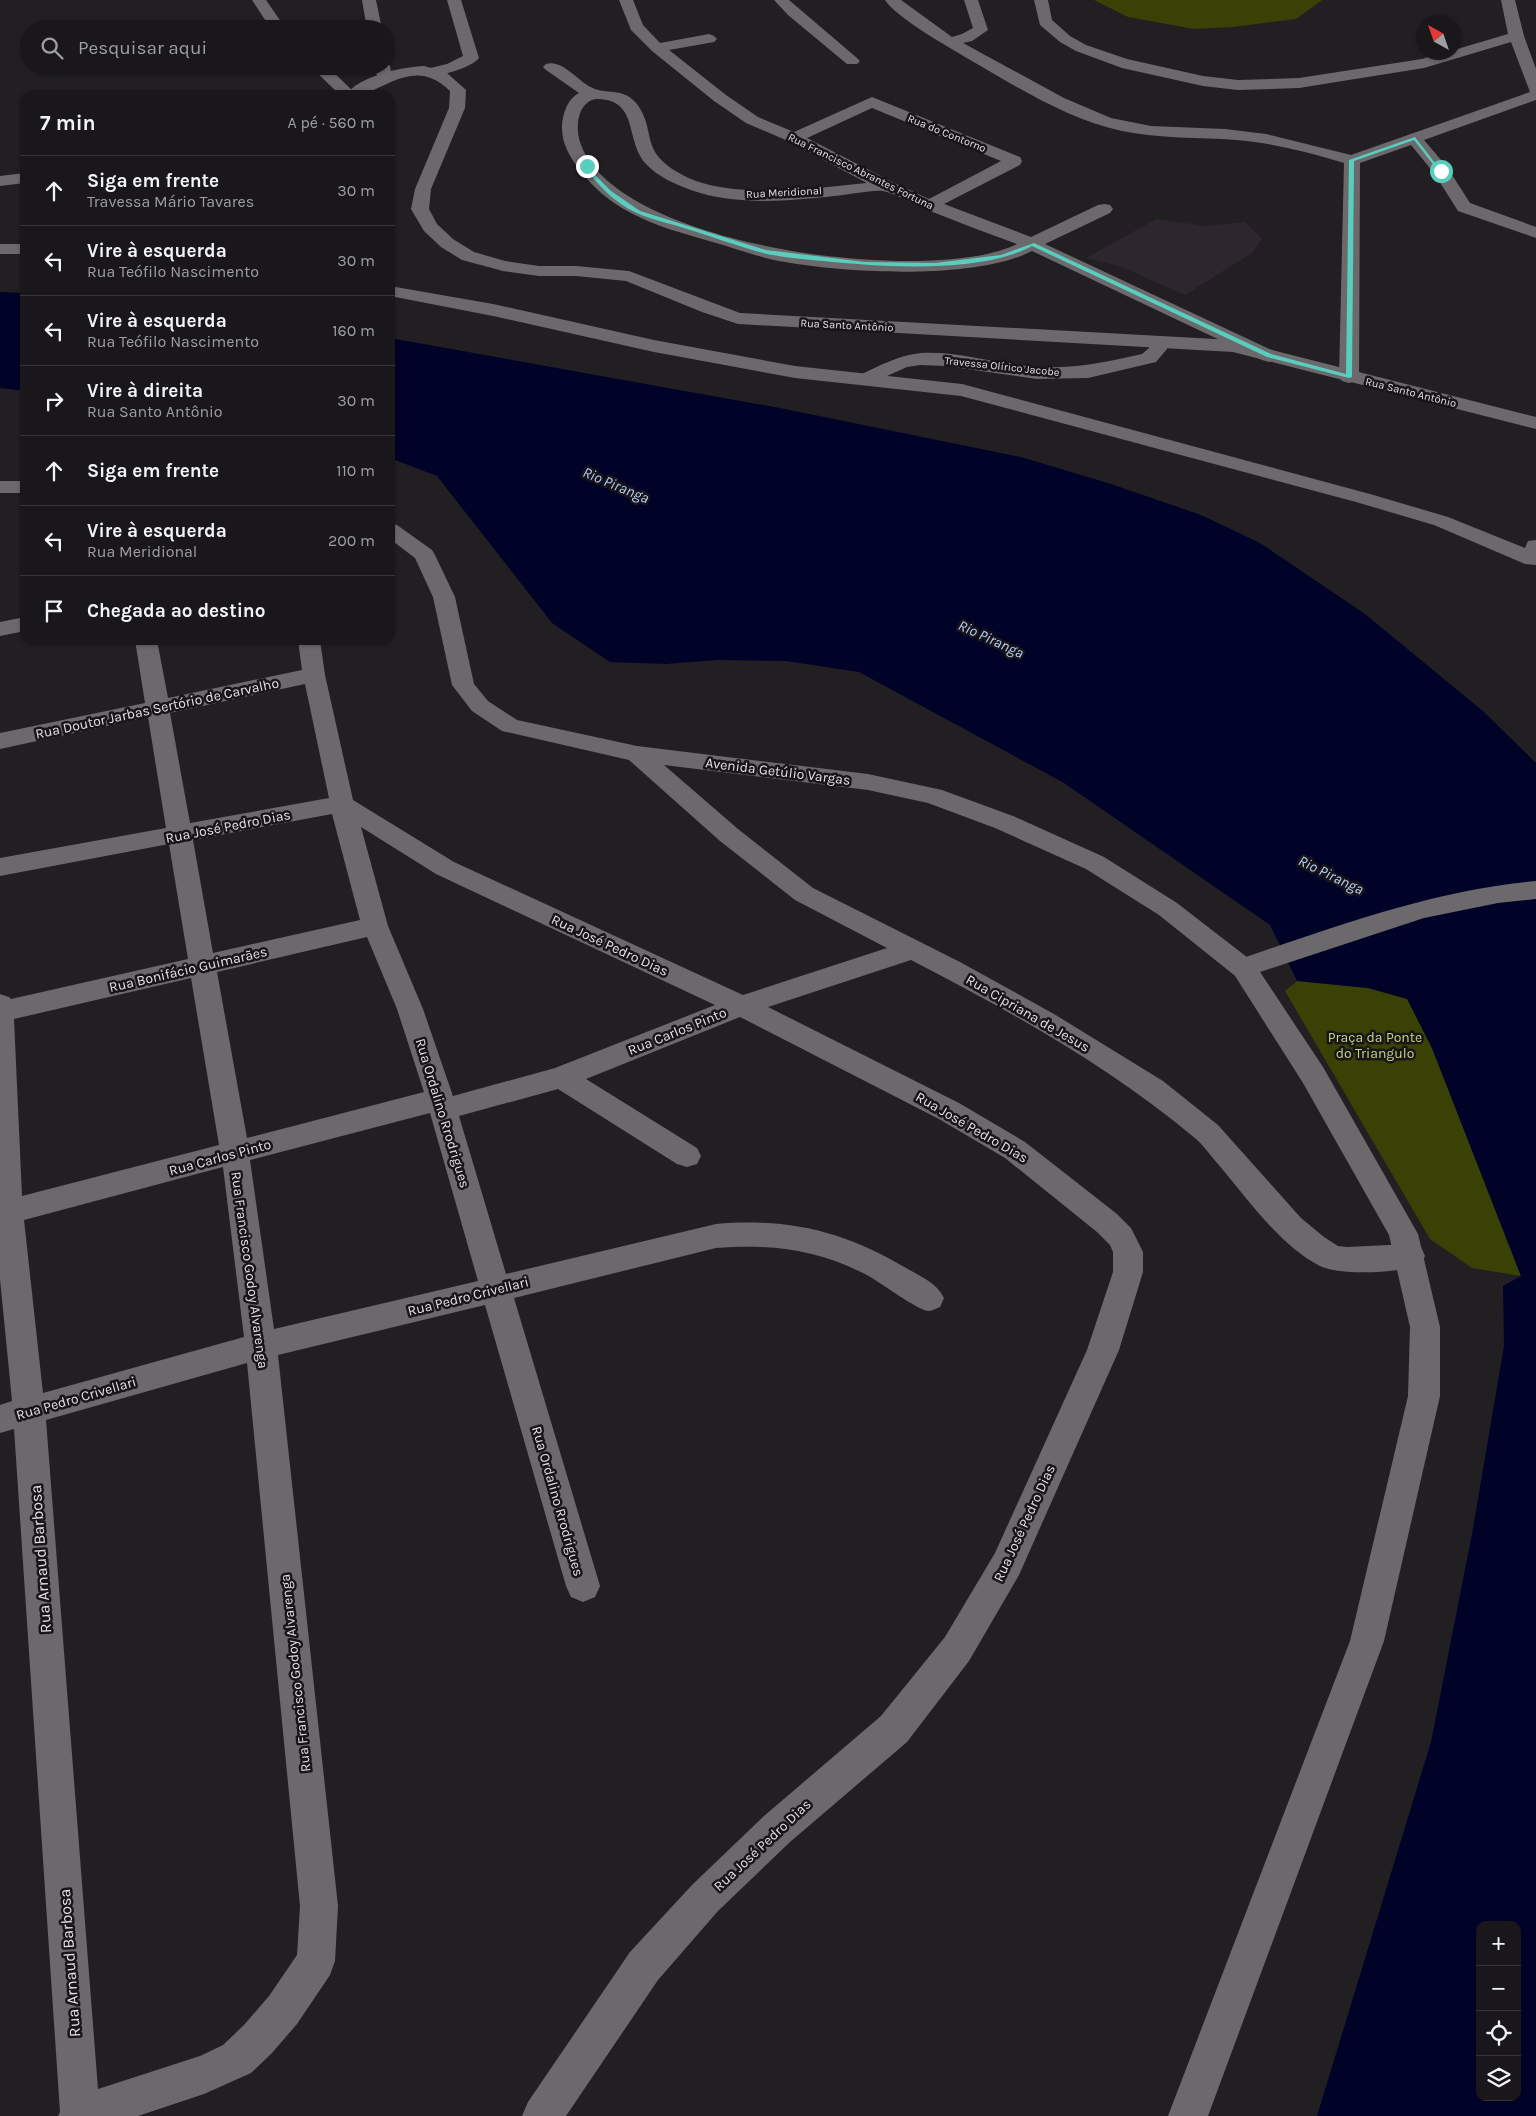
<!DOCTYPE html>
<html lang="pt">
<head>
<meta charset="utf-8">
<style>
	body { margin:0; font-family:Karla,sans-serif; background:#262427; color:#f1f3f6 }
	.controls { position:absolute; right:15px; bottom:15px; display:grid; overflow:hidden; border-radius:10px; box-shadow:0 1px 4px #0004 }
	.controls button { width:45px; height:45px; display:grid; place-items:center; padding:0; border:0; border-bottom:1px solid #373639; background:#19171a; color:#f1f3f6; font:25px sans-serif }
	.compass { position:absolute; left:1416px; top:15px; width:45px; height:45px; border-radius:50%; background:#19171a; box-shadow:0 1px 4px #0004; rotate:320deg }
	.stop { position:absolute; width:15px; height:15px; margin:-11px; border:4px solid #59cebe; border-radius:50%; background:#fff }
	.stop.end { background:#59cebe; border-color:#fff; box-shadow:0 1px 5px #0008 }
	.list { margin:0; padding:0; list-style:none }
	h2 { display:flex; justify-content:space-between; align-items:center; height:65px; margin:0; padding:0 20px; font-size:21px }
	h2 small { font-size:16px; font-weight:400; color:#9f9fa2 }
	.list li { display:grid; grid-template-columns:32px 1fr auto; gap:15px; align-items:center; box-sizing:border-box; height:70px; padding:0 20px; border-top:1px solid #373639 }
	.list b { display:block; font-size:19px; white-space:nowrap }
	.list p { margin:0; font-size:16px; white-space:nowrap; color:#9f9fa2 }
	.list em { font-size:16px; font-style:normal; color:#9f9fa2 }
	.icon { flex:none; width:28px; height:28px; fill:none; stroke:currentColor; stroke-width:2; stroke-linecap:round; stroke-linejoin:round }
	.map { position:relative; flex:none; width:1536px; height:2116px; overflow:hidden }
	.search { position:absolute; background:#19171a; box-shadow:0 1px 4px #0004; left:20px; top:20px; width:375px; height:55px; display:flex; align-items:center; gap:12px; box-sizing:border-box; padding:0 18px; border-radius:28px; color:#9f9fa2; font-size:19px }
	.panel { position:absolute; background:#19171a; box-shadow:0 1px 4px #0004; left:20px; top:90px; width:375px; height:555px; border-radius:15px }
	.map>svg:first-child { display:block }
</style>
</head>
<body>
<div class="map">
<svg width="1536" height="2116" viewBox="0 0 1536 2116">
	<rect width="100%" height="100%" fill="#211f22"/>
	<path fill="#2d262e" d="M 1156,219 L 1206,226 L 1245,222 L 1262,239 L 1252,253 L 1185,295 L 1119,266 L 1086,258 Z"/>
	<path fill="#394105" d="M 1094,0 L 1322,0 L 1296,19 L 1233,27 L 1194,29 L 1128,17 Z
		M 1297,981 L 1368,988 L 1407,998 L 1432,1048 L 1521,1276 L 1472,1268 L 1430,1239 L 1285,991 Z"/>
	<path fill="#000228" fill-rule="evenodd" d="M 0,292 L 25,293 L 25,391 L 0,388 Z
		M 390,338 L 780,408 L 1021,457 L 1111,484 L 1201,515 L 1260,543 L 1365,614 L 1484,712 L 1536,763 L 1536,2116 L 1317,2116 L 1431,1742 L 1472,1534 L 1504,1346 L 1503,1286 L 1521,1276 L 1432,1048 L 1407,999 L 1368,988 L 1297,981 L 1270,925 L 1064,783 L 859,672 L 786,661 L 718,660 L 666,664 L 610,662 L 552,623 L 437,476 L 390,458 ZM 1480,1925 L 1517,1925 L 1517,2097 L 1480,2097 Z"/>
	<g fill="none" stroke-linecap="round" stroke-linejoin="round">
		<path fill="#6c696d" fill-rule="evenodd" d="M 252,0 L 266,0 L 286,29 L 271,29 Z
			M 362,0 L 376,0 L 382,29 L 367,29 Z
			M 447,0 L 461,0 L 479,58 C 471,68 437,78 426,75 L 423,72 L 426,69 L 447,64 L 463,56 Z
			M 619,0 L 633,0 L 643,25 L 660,43 L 709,34 L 714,36 L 717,39 L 714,42 L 669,50 L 726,95 L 758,117 L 794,132 L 872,97 L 1020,157 L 1022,161 L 1020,165 L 944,204 L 1031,237 L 1098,205 L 1104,204 L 1110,205 L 1113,209 L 1110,213 L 1045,244 L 1276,352 L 1278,356 L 1276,360 L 1269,362 L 1262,360 L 1032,251 C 973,281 839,273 774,260 C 752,255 731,247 709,241 C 682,233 655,226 631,213 C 610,202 593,188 579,169 C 570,157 562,144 562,128 C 562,116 567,99 579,93 L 546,70 L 543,67 L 546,64 C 564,59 579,84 595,89 C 609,94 624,88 637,104 C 657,132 639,150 679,173 C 725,201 815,188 867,183 L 788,141 L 746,123 L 714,101 L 652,51 L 631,30 ZM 596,99 C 640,99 624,140 646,164 C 658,177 675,184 691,190 C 735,206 789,201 834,196 C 849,195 870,190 883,191 C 895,193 913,204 925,209 C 956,221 986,233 1017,244 C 931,287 613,247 580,142 C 575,126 578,102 596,99 ZM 872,108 L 1001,161 L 929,199 L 892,182 L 807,138 Z
			M 774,0 L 789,0 L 857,58 L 860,61 L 857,64 L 847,64 L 788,15 Z
			M 885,0 L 901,0 L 952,37 L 962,34 L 973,28 L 964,0 L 978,0 L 988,30 L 972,41 L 963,43 L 1064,98 L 1111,118 L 1151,126 L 1225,129 L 1266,134 L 1351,155 L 1530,92 L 1511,42 L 1424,68 L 1299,88 L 1238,90 L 1203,86 L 1122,68 L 1076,51 L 1060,42 L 1040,25 L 1034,0 L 1048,0 L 1052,20 L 1070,36 L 1086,45 L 1127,59 L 1203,76 L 1238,80 L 1299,78 L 1422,59 L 1443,52 L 1454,52 L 1454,50 L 1508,34 L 1501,0 L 1515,0 L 1524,36 L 1536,69 L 1536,100 L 1424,140 L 1447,167 L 1470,203 L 1536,227 L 1536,238 L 1458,211 L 1434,173 L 1411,145 L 1360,163 L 1359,377 L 1356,381 L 1349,383 L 1342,381 L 1339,377 L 1344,163 C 1308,152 1273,143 1236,140 C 1198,137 1160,139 1122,131 C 1066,119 1014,85 965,57 C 945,45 897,18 885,0 Z
			M 386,62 L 390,66 L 392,79 L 389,82 L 379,82 L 374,66 L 386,66 Z
			M 310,66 L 327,66 L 357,95 L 340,95 Z
			M 1158,336 L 1165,338 L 1167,342 L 1167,349 L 1156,362 L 1088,378 L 1037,379 L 946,366 L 920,365 L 907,367 L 867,385 L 860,383 L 857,379 L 860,375 C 879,366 899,355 921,353 C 960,351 999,365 1037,367 C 1075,369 1107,362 1142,354 L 1149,348 L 1149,342 L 1151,338 Z
			M 0,481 L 25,481 L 25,493 L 0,493 Z
			M 390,523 L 397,525 L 432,550 L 435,555 L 455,597 L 474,684 L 488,701 L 517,720 L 637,746 L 868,774 L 942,790 L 1013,816 L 1104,857 L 1177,903 L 1252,961 L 1256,968 L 1252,975 L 1243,978 L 1234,975 L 1159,915 L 1086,869 L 995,828 L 928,803 L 868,790 L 664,765 L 738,829 L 813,888 L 960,962 L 1054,1014 L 1163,1081 L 1218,1125 L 1301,1218 L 1324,1237 L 1338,1246 L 1347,1247 L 1410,1244 L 1421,1247 L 1425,1256 L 1421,1265 C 1398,1273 1341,1276 1320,1266 C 1280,1246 1247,1198 1218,1164 C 1211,1156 1204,1146 1196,1139 C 1110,1067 1010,1011 911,960 L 768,1007 L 959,1103 L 1025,1142 L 1117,1214 L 1131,1228 L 1143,1252 L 1143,1272 L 1119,1350 L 1019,1575 L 969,1661 L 907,1742 L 790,1842 L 718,1911 L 658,1980 L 566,2116 L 522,2116 L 528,2102 L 630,1952 L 692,1885 L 764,1816 L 881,1716 L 945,1637 L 995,1553 L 1087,1350 L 1113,1272 L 1113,1252 L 1110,1245 L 1097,1232 L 1005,1158 L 939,1119 L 740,1017 L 586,1079 L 697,1148 L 701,1156 L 697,1164 L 687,1167 L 677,1164 L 558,1089 L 459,1116 L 506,1274 L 716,1224 C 789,1218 843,1231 906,1268 C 920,1276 937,1283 944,1298 L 940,1307 C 937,1308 932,1311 929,1311 C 918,1311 879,1281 865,1274 C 815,1249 772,1244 716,1248 L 514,1298 L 600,1586 L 595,1597 L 583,1602 L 571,1597 L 566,1586 L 485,1305 L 278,1355 L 338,1906 L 335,1961 L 330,1975 L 297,2024 L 272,2053 L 251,2073 L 204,2094 L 138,2116 L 58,2116 L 60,2112 L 14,1429 L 0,1433 L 0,1405 L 12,1401 L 0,1279 L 0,994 L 9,997 L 11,999 L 188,959 L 169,844 L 0,876 L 0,858 L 166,828 L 148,717 L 0,749 L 0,733 L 145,703 L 135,640 L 157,640 L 168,698 L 302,670 L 298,640 L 320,640 L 325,675 L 353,800 L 454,862 L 743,995 L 887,948 L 795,900 L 720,841 L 629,760 L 502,731 L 472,711 L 452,685 L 433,597 L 415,558 L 390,539 ZM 305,684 L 329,798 L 190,823 L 170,713 ZM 332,814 L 360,920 L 213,953 L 193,840 ZM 361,827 L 436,874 L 715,1005 L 555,1068 L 453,1096 L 423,1009 L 388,926 ZM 367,937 L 397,1009 L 424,1092 L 247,1138 L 217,972 ZM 191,978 L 219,1145 L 22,1196 L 14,1019 ZM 430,1113 L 478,1281 L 274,1329 L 250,1160 ZM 223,1167 L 244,1337 L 43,1393 L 24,1220 ZM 247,1363 L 300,1906 L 297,1955 L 269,1996 L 244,2025 L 223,2045 L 200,2056 L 98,2089 L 46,1420 Z
			M 25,617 L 25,631 L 0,636 L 0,622 Z"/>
		<path fill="#6c696d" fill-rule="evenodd" d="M 424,66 L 446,72 L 466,90 L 465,108 L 431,189 L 429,209 L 437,224 L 453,239 L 474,252 L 505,261 L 539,266 L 576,266 L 629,271 L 740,313 L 1233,340 L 1536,417 L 1536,429 L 1233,352 L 738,324 L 702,312 L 626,281 L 576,276 L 539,276 L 503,271 L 462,260 L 441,247 L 424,231 L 411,209 L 415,189 L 449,108 L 450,91 C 420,62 397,80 365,94 C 360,96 352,95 346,95 C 359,76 402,67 424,66 Z
			M 25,173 L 25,183 L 0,186 L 0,176 Z
			M 0,244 L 25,244 L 25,254 L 0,254 Z
			M 390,286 L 493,304 L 654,340 L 795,366 L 962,384 L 1370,494 L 1448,517 L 1525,548 L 1528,541 L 1536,540 L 1536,565 L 1525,564 L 1434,525 L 1356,502 L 961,396 L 795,378 L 654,352 L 493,316 L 390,296 Z
			M 1536,881 L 1536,899 L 1498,903 L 1424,918 L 1260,972 L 1323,1067 L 1418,1234 L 1440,1327 L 1440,1396 L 1384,1641 L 1208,2116 L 1168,2116 L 1350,1641 L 1408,1396 L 1410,1327 L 1389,1235 L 1303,1083 L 1230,968 L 1234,961 C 1335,927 1429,891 1536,881 Z"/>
	</g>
	<path fill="#59cebe" d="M 1415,137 L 1442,172 L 1439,172 L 1414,140 L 1354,161 L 1352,377 L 1349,378 L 1267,357 L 1032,246 C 980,274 882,267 823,261 C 803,259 783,258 763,253 C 737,246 710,236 684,228 C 669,223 652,220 637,213 C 616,204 597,185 584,166 L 588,165 L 598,178 L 611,191 L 640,211 L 766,250 L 865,262 L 935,263 L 1001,255 L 1034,243 L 1271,354 L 1346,374 L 1349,160 Z"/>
	<g text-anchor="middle" stroke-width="5" stroke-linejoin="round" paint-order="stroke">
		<g font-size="11" fill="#e3e1e4" stroke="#181519">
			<text transform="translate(947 133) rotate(22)" y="4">Rua do Contorno</text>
			<text transform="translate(861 171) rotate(26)" y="4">Rua Francisco Abrantes Fortuna</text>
			<text transform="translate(784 192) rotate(-3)" y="4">Rua Meridional</text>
			<text transform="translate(847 325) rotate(3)" y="4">Rua Santo Antônio</text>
			<text transform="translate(1002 366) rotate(6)" y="4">Travessa Olírico Jacobe</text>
			<text transform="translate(1411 392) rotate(14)" y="4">Rua Santo Antônio</text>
		</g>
		<g font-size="14" fill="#e3e1e4" stroke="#181519">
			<text transform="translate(157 708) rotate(-12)" y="5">Rua Doutor Jarbas Sertório de Carvalho</text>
			<text transform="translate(778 771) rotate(7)" y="5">Avenida Getúlio Vargas</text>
			<text transform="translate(228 826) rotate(-11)" y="5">Rua José Pedro Dias</text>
			<text transform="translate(610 945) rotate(25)" y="5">Rua José Pedro Dias</text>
			<text transform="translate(188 969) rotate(-13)" y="5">Rua Bonifácio Guimarães</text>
			<text transform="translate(1028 1013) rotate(30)" y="5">Rua Cipriana de Jesus</text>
			<text transform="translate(677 1031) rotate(-22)" y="5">Rua Carlos Pinto</text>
			<text transform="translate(443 1113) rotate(73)" y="5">Rua Ordalino Rrodrigues</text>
			<text transform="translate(972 1127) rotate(30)" y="5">Rua José Pedro Dias</text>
			<text transform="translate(220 1157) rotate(-15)" y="5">Rua Carlos Pinto</text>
			<text transform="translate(250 1270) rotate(82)" y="5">Rua Francisco Godoy Alvarenga</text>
			<text transform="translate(468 1296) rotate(-14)" y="5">Rua Pedro Crivellari</text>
			<text transform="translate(76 1398) rotate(-16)" y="5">Rua Pedro Crivellari</text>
			<text transform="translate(558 1501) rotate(74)" y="5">Rua Ordalino Rrodrigues</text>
			<text transform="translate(1024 1523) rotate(-65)" y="5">Rua José Pedro Dias</text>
			<text transform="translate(295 1673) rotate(-96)" y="5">Rua Francisco Godoy Alvarenga</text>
			<text transform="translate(762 1845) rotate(-43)" y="5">Rua José Pedro Dias</text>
		</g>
		<g font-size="14" fill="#c5d580" stroke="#181519">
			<text x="1375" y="1042">Praça da Ponte<tspan x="1375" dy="16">do Triangulo</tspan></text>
		</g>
		<g font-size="15" font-style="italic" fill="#b7cffb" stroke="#181519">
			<text transform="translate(616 485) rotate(23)" y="5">Rio Piranga</text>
			<text transform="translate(991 639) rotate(25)" y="5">Rio Piranga</text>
			<text transform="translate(1331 875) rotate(26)" y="5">Rio Piranga</text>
		</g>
		<g font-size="16" fill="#e3e1e4" stroke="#181519">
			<text transform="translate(40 1559) rotate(-94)" y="6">Rua Arnaud Barbosa</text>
			<text transform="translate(69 1963) rotate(-94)" y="6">Rua Arnaud Barbosa</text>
		</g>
	</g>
</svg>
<div class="controls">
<button>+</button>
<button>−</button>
<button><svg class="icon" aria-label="locate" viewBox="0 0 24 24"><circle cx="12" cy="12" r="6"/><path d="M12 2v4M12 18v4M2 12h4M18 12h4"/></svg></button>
<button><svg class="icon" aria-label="layers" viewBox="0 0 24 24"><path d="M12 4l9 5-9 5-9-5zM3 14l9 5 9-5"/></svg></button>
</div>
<svg class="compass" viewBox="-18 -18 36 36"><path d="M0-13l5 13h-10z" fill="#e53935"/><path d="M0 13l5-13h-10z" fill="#9f9fa2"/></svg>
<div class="stop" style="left:1441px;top:171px"></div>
<div class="stop end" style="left:587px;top:166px"></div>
<div class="search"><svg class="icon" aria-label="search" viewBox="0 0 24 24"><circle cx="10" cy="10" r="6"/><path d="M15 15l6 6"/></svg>Pesquisar aqui</div>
<section class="panel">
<h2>7 min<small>A pé · 560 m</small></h2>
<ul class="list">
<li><svg class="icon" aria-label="ahead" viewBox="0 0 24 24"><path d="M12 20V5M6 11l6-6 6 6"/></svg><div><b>Siga em frente</b><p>Travessa Mário Tavares</p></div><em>30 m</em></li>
<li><svg class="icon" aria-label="left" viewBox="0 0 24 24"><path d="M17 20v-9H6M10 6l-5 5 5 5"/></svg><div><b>Vire à esquerda</b><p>Rua Teófilo Nascimento</p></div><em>30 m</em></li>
<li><svg class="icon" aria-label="left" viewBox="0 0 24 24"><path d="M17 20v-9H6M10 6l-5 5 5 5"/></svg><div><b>Vire à esquerda</b><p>Rua Teófilo Nascimento</p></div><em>160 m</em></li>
<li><svg class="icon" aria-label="right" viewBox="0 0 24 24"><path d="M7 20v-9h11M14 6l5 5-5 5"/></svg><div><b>Vire à direita</b><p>Rua Santo Antônio</p></div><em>30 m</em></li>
<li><svg class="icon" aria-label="ahead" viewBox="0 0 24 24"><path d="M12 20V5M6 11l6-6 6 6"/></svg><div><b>Siga em frente</b></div><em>110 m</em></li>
<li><svg class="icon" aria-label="left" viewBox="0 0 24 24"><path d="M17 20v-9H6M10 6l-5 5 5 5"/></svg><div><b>Vire à esquerda</b><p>Rua Meridional</p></div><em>200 m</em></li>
<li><svg class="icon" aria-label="arrive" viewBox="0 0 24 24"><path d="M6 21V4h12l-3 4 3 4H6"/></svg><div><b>Chegada ao destino</b></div></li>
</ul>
</section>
</div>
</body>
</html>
